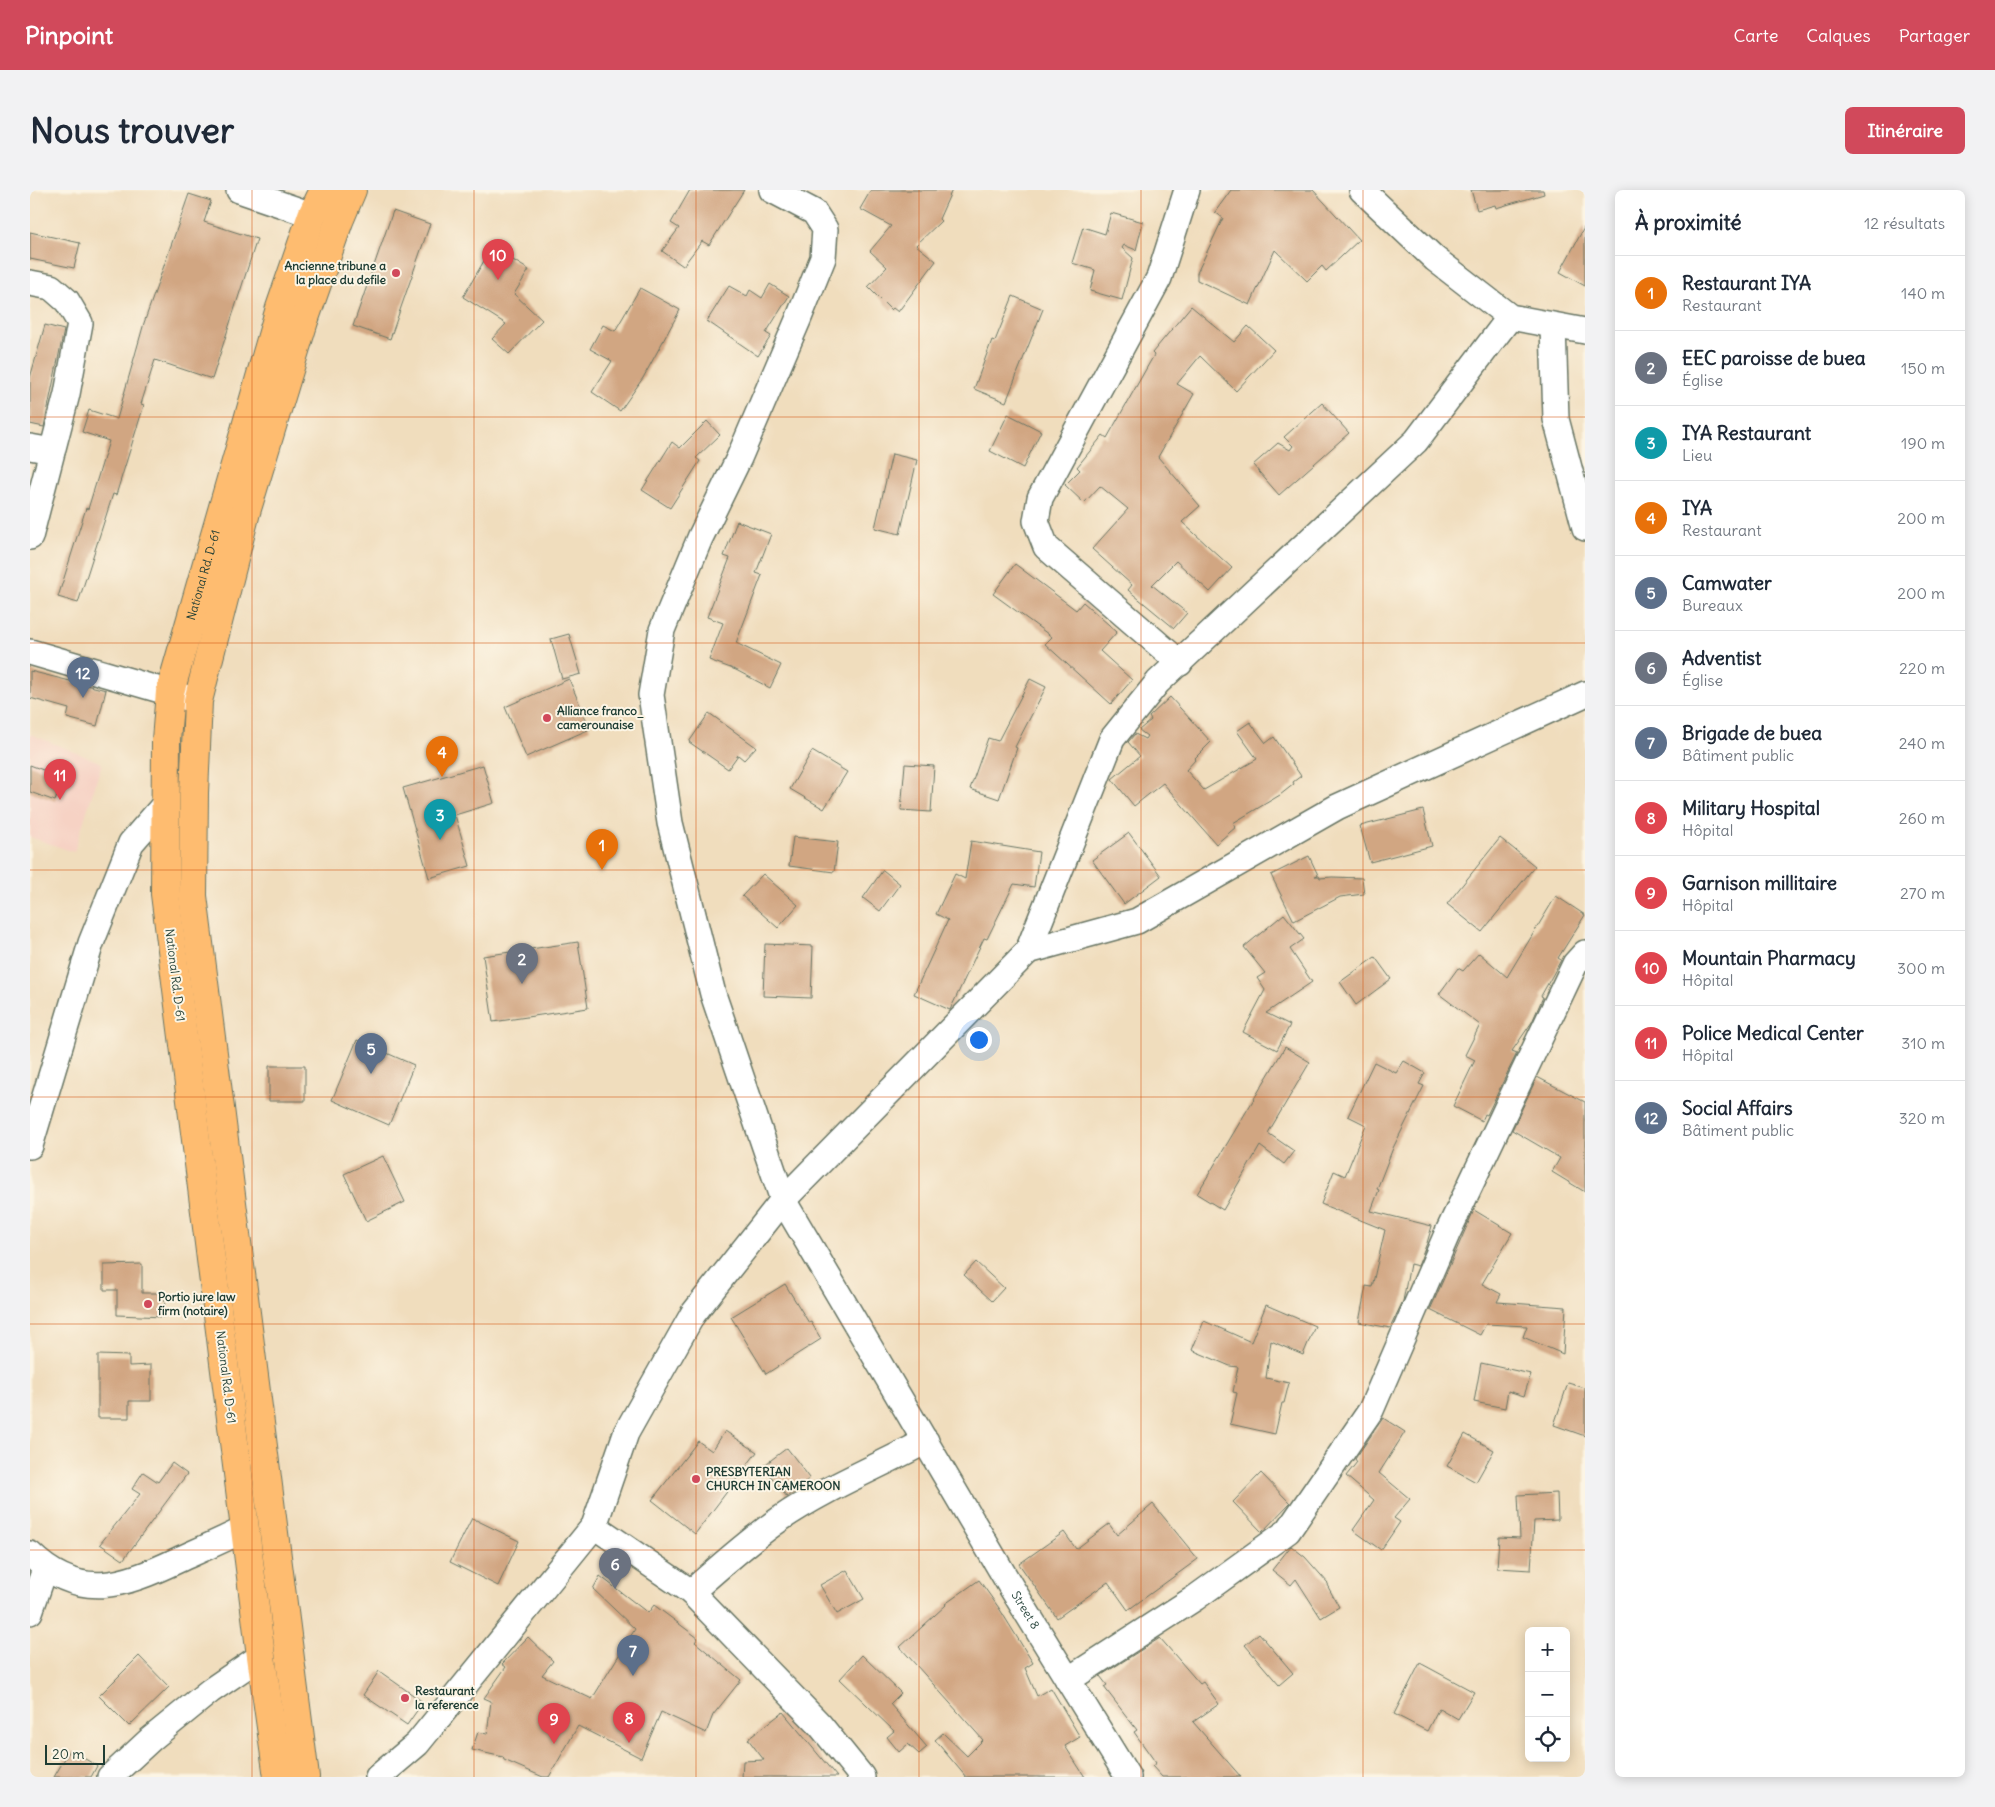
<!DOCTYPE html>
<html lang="fr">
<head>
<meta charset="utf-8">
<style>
	body { margin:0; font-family:Delius,sans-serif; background:#f2f2f3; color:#1f2937 }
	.controls { position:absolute; right:15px; bottom:15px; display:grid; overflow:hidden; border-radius:8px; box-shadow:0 2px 12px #0003 }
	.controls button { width:45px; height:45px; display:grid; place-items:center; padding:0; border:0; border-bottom:1px solid #e0e1e3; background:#fff; color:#1f2937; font:25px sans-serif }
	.scale { position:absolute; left:15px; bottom:12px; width:60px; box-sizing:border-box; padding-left:5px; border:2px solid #1f3d34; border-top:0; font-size:14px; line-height:18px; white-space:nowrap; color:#1f3d34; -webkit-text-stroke:4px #fcf5e5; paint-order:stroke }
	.you { position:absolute; left:948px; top:849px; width:18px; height:18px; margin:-12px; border:4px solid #fff; border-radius:50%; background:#1a73e8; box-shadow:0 0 0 8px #1a73e833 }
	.badge { display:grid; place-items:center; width:32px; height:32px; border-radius:50%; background:#d1495b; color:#fff; font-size:16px; font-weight:700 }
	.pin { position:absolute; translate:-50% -41px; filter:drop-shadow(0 1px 2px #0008) }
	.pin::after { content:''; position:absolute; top:26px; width:18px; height:15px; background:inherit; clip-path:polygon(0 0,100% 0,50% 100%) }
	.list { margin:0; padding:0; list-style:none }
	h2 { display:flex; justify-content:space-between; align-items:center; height:65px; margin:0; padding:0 20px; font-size:21px }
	h2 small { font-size:16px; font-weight:400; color:#747a83 }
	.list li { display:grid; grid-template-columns:32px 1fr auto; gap:15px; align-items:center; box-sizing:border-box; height:75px; padding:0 20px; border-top:1px solid #e0e1e3 }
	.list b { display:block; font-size:19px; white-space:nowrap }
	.list p { margin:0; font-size:16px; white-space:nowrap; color:#747a83 }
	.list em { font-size:16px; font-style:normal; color:#747a83 }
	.icon { flex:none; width:28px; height:28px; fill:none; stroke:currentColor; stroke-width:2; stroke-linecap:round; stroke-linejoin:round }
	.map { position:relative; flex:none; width:1555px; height:1587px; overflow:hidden; border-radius:8px }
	header { display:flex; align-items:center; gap:30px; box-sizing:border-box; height:70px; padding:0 25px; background:#d1495b; color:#fff }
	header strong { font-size:24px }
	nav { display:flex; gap:28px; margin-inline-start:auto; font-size:18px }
	.intro { display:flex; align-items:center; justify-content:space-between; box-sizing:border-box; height:120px; padding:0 30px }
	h1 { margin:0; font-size:35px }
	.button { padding:12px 22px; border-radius:8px; background:#d1495b; color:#fff; font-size:18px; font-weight:700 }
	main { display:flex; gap:30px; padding:0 30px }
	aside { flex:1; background:#fff; border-radius:8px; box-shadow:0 2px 12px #0003 }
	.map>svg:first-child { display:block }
</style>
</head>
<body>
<header>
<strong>Pinpoint</strong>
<nav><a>Carte</a><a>Calques</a><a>Partager</a></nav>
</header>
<div class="intro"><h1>Nous trouver</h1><a class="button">Itinéraire</a></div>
<main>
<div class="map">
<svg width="1555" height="1587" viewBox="0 0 1555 1587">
	<rect width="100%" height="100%" fill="#fcf5e5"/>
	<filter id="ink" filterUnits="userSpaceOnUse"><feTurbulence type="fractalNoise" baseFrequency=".02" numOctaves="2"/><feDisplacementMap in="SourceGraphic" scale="10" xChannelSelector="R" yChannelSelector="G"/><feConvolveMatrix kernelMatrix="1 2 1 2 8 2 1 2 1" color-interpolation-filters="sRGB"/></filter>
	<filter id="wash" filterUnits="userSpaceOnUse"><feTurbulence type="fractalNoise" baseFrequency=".0096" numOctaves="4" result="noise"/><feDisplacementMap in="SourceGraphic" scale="20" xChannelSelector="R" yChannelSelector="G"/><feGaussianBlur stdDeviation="1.12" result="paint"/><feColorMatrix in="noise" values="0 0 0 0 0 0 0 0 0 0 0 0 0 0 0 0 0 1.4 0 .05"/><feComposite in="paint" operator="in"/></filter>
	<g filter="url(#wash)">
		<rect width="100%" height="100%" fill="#f0ddbd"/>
		<path fill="#f6d2c4" d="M 0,544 L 72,573 L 44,662 L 0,647 Z"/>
		<g id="blocks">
			<path fill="#d1a682" d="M 660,0 L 714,0 L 679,55 L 672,51 L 653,76 L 632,61 L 649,38 L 641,33 Z
				M 841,0 L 922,0 L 909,29 L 911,31 L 886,55 L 906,71 L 868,122 L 863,118 L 861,120 L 838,97 L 857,77 L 840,61 L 861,36 L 830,19 Z
				M 1201,0 L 1283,0 L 1329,50 L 1296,81 L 1292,76 L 1277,91 L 1245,60 L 1220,115 L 1167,90 L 1167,83 L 1193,28 L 1185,22 Z
				M 1441,0 L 1513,0 L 1514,4 L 1466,18 L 1465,15 L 1447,20 Z
				M 159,4 L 181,11 L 174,32 L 227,49 L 182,189 L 125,170 L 111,214 L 114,215 L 86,305 L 83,304 L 48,413 L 28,407 L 56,318 L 58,319 L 79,251 L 52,242 L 59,220 L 87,229 L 114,133 Z
				M 363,21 L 400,34 L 360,149 L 323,136 Z
				M 1081,23 L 1113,32 L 1106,60 L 1094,55 L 1092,58 L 1103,68 L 1092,110 L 1060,101 L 1065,80 L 1042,73 L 1053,37 L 1075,44 Z
				M 1555,36 L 1555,96 L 1530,82 Z
				M 0,42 L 50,53 L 44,78 L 0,69 Z
				M 462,57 L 499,80 L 484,104 L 512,130 L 479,164 L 462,149 L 476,134 L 433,107 Z
				M 740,94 L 759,106 L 736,143 L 741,146 L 728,166 L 677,131 L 699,96 L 717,106 L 720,100 L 732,108 Z
				M 610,98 L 650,120 L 613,188 L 590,221 L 562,202 L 582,171 L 560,159 L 573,135 L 585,141 Z
				M 983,106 L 1013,119 L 976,212 L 944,199 L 962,150 L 965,151 Z
				M 1161,116 L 1204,152 L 1218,136 L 1244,160 L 1206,201 L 1170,166 L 1147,194 L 1164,204 L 1128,267 L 1170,316 L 1152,332 L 1202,378 L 1180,402 L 1146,371 L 1122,395 L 1157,423 L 1144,438 L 1098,400 L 1102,395 L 1062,359 L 1098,319 L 1070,296 L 1054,313 L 1035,295 L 1050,280 L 1047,277 L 1073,245 L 1077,248 L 1124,165 L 1122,163 Z
				M 15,135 L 34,140 L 14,237 L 0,234 L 0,188 Z
				M 1292,213 L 1319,243 L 1249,305 L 1223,275 L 1248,253 L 1260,260 L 1263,256 L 1254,247 Z
				M 978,224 L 1011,241 L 993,278 L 960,261 Z
				M 677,231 L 690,245 L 666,268 L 670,271 L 640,318 L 612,300 L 642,252 L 650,258 Z
				M 862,264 L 887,270 L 870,344 L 845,338 Z
				M 707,331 L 741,344 L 726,383 L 732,385 L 706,453 L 751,475 L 740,498 L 706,480 L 679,470 L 693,433 L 677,427 L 700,368 L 694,366 Z
				M 985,374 L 1046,420 L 1053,412 L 1087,442 L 1070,461 L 1102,490 L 1081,514 L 1015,454 L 1022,447 L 963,404 Z
				M 539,444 L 551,484 L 532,489 L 521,449 Z
				M 0,481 L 76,500 L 67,536 L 37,528 L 39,519 L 0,508 Z
				M 539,489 L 560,539 L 496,567 L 475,517 Z
				M 1000,489 L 1016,497 L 985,557 L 987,558 L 969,609 L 940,599 L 958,548 L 968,551 Z
				M 1140,507 L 1181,552 L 1165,568 L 1166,569 L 1156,580 L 1174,600 L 1227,569 L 1207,541 L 1220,532 L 1236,553 L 1244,547 L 1271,586 L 1263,592 L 1264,594 L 1250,605 L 1203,633 L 1206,637 L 1186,654 L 1133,593 L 1104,616 L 1082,589 L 1110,566 L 1098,552 L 1105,544 L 1115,549 L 1117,546 L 1109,540 L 1121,530 L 1119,527 Z
				M 679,523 L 726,557 L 714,570 L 708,565 L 698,579 L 659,552 Z
				M 782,561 L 817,582 L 794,619 L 760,599 Z
				M 875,574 L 904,576 L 901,622 L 871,620 Z
				M 0,575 L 34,588 L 25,611 L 0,602 Z
				M 453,575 L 464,613 L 425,625 L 440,676 L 399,688 L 373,598 Z
				M 1393,620 L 1402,656 L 1340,672 L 1330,636 Z
				M 1099,643 L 1131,686 L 1094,714 L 1062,670 Z
				M 763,647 L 808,652 L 804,682 L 759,676 Z
				M 1470,648 L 1505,676 L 1452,742 L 1417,714 Z
				M 941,651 L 1009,662 L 1004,697 L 984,694 L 957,749 L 954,748 L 920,820 L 884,804 L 918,730 L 906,724 L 925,684 L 935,689 Z
				M 1279,666 L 1288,685 L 1285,686 L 1289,686 L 1290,688 L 1302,687 L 1332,688 L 1334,704 L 1310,707 L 1264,731 L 1241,685 Z
				M 853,680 L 870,694 L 850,721 L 833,708 Z
				M 733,684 L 768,715 L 748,738 L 712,706 Z
				M 1526,706 L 1555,725 L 1528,768 L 1531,770 L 1511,806 L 1513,807 L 1502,832 L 1482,861 L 1487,863 L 1457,925 L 1455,924 L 1452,931 L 1423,916 L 1445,870 L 1435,865 L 1450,835 L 1409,804 L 1428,778 L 1433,781 L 1449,763 L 1477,787 Z
				M 1254,724 L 1274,749 L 1260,759 L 1282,792 L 1236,823 L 1260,835 L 1247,860 L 1213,842 L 1235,800 L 1227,788 L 1235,783 L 1214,757 Z
				M 548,752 L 558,818 L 463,832 L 453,766 Z
				M 735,754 L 783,756 L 781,808 L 733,806 Z
				M 1345,767 L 1361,789 L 1326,815 L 1310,792 Z
				M 327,850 L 384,875 L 359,935 L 302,910 Z
				M 1255,857 L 1280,872 L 1238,943 L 1264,961 L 1254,974 L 1230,956 L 1193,1020 L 1167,1004 Z
				M 1374,871 L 1395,883 L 1389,894 L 1394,896 L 1363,958 L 1347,999 L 1349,1000 L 1341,1021 L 1402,1036 L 1397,1053 L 1388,1076 L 1380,1074 L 1373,1111 L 1360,1138 L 1329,1132 L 1336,1096 L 1342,1097 L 1355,1040 L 1291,1014 L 1304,981 L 1315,986 L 1336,935 L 1318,926 L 1344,872 L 1366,883 Z
				M 239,876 L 275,876 L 275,911 L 239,911 Z
				M 1507,887 L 1555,912 L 1555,1002 L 1522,982 L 1530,968 L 1482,940 Z
				M 353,966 L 375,1012 L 336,1031 L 314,984 Z
				M 1444,1020 L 1482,1043 L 1452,1094 L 1471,1104 L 1467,1112 L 1536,1117 L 1533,1164 L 1493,1147 L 1497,1136 L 1456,1134 L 1450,1145 L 1400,1120 Z
				M 946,1072 L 974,1098 L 962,1111 L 934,1085 Z
				M 112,1074 L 112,1103 L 135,1103 L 134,1127 L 87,1125 L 87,1100 L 74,1100 L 74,1075 Z
				M 755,1094 L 779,1133 L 781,1132 L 791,1149 L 736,1184 L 701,1127 Z
				M 1236,1115 L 1285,1136 L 1273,1165 L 1241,1151 L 1236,1188 L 1259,1193 L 1254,1213 L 1252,1213 L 1245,1244 L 1200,1234 L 1207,1203 L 1203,1202 L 1208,1177 L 1200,1176 L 1162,1160 L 1174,1131 L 1221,1152 Z
				M 68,1165 L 99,1166 L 99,1176 L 121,1175 L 121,1211 L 99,1211 L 99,1228 L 68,1228 Z
				M 1451,1173 L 1501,1184 L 1494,1206 L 1478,1201 L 1475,1218 L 1444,1212 Z
				M 1538,1193 L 1555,1198 L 1555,1246 L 1524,1235 Z
				M 1353,1228 L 1375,1242 L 1349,1283 L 1380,1309 L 1364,1328 L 1370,1332 L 1351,1360 L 1323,1340 L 1344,1310 L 1316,1286 L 1327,1272 L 1325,1269 Z
				M 695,1241 L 727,1262 L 665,1344 L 622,1310 L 668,1251 L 682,1261 Z
				M 1435,1244 L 1464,1260 L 1446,1292 L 1417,1276 Z
				M 757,1258 L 780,1288 L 757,1307 L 733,1276 Z
				M 142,1273 L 157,1284 L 93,1370 L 70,1354 L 110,1304 L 102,1299 L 113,1282 L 128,1292 Z
				M 1231,1283 L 1260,1313 L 1232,1342 L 1203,1312 Z
				M 1527,1303 L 1528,1330 L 1504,1331 L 1501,1380 L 1467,1378 L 1469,1347 L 1490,1348 L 1488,1305 Z
				M 1123,1314 L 1168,1369 L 1098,1420 L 1078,1392 L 1027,1428 L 989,1374 L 1034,1342 L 1046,1359 L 1079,1334 L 1087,1345 Z
				M 442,1328 L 489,1351 L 468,1396 L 420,1372 Z
				M 1261,1356 L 1275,1367 L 1298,1393 L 1297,1395 L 1309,1417 L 1291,1428 L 1266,1389 L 1261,1395 L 1242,1380 Z
				M 817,1380 L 834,1409 L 807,1424 L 790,1395 Z
				M 570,1386 L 618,1423 L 624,1415 L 668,1448 L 665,1452 L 711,1490 L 683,1525 L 676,1543 L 631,1522 L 611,1568 L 548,1536 L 519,1587 L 513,1587 L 474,1570 L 473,1567 L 442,1560 L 448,1542 L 457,1544 L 461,1511 L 454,1508 L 476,1477 L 472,1474 L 498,1447 L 523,1471 L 512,1485 L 562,1509 L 605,1439 L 563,1399 Z
				M 949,1390 L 969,1418 L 1003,1473 L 995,1478 L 1007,1506 L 1021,1498 L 1050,1547 L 1035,1556 L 1055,1587 L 936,1587 L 905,1550 L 913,1543 L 937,1566 L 953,1550 L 870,1457 L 916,1415 L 915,1414 Z
				M 1229,1443 L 1263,1483 L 1249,1495 L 1215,1455 Z
				M 1130,1448 L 1170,1494 L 1173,1492 L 1189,1514 L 1163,1532 L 1211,1587 L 1132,1587 L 1122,1576 L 1126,1573 L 1104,1542 L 1107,1540 L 1074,1497 L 1077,1495 L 1070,1486 Z
				M 832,1465 L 871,1503 L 860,1514 L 897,1557 L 889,1564 L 878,1554 L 869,1562 L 857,1547 L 864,1541 L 810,1489 Z
				M 109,1466 L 139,1497 L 99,1536 L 69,1506 Z
				M 1390,1473 L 1444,1502 L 1428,1529 L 1409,1518 L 1397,1541 L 1364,1524 Z
				M 349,1481 L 393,1512 L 377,1535 L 333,1505 Z
				M 753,1522 L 807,1587 L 712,1587 L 713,1571 L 734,1570 L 718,1549 Z
				M 40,1560 L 67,1576 L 61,1587 L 24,1587 Z"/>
		</g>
	</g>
	<g filter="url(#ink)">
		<use href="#blocks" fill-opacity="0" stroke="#687564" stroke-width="1"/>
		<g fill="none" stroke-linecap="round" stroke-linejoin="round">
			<defs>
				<g id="minor">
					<path d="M 209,0 L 282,25"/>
					<path id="s1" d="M 742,0 L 784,22 L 795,39 L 793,68 L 768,130 L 709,268 L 670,348 L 632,440 L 621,505 L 640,633 L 683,804 L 753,1010 L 981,1397 L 1098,1587"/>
					<path d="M 1332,0 L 1405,69 L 1480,127 L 1555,141"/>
					<path d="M 0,93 L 21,97 L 37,111 L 50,133 L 37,204 L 0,347"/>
					<path d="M 1523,136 L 1526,229 L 1555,338"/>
					<path d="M 0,257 L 22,261"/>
					<path d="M 0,462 L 168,511"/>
					<path d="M 1150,473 L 1016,357 L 1006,331 L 1010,308 L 1129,88 L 1157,0"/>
					<path d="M 998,761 L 1082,549 L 1128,492 L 1386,251 L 1480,127"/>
					<path d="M 0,956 L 61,753 L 101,653 L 135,614"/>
					<path d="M 564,1336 L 661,1402 L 790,1535 L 832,1587"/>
					<path d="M 0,1364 C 49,1412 93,1396 148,1370 C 170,1360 193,1350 215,1339"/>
					<path d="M 661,1402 C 690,1377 718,1351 750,1329 C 795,1298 848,1277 896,1251"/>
					<path d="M 0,1422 L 15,1379"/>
					<path d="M 1038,1490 L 1165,1408 L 1258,1341 L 1341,1220 L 1417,1044 L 1545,774 L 1555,763"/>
					<path d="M 80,1587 L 121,1549 L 180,1501 L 231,1466"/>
					<path d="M 348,1587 L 387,1554 L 564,1336 L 596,1243 L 663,1124 L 753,1010 L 998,761 L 1107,731 L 1307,617 L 1555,504"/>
				</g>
				<g id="trunk">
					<path id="s2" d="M 248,1587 L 231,1466 L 135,704 L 136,550 L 140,502 L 250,118 L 282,25 L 294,0"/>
					<path d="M 275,1587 L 163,706 L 164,603 L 168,511 L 216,322 L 274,131 L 309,31 L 322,0"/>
				</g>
			</defs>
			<use href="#minor" stroke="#687564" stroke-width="28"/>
			<use href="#trunk" stroke="#687564" stroke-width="30"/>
			<use href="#minor" stroke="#fff" stroke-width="25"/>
			<use href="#trunk" stroke="#febc70" stroke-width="28"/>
		</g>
	</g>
	<path fill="none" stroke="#d45610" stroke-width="1" stroke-opacity="0.55" d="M 222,0 L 222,1587M 444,0 L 444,1587M 666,0 L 666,1587M 889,0 L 889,1587M 1111,0 L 1111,1587M 1333,0 L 1333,1587M 0,227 L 1555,227M 0,453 L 1555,453M 0,680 L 1555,680M 0,907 L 1555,907M 0,1134 L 1555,1134M 0,1360 L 1555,1360"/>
	<g fill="#d1495b" stroke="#fcf5e5" stroke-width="2">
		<circle cx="366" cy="83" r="5"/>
		<circle cx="517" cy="528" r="5"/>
		<circle cx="118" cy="1114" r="5"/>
		<circle cx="666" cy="1289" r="5"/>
		<circle cx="375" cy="1508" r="5"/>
	</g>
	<g text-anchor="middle" stroke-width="4" stroke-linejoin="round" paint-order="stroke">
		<g font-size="12" font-weight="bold" fill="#1f3d34" stroke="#fcf5e5" text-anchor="start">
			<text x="356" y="80" text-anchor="end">Ancienne tribune a<tspan x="356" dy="14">la place du defile</tspan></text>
			<text x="527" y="525">Alliance franco_<tspan x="527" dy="14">camerounaise</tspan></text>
			<text x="128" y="1111">Portio jure law<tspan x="128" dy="14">firm (notaire)</tspan></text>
			<text x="676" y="1286">PRESBYTERIAN<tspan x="676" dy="14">CHURCH IN CAMEROON</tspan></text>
			<text x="385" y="1505">Restaurant<tspan x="385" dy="14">la reference</tspan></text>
		</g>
		<g font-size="12" fill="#1f3d34" stroke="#fcf5e5">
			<text dy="4" stroke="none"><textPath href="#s2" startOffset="1214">National Rd. D-61</textPath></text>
			<text transform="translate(145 785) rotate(83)" y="4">National Rd. D-61</text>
			<text transform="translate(196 1187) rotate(83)" y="4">National Rd. D-61</text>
			<text dy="4" stroke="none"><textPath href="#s1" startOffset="1568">Street 8</textPath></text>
		</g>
	</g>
</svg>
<div class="controls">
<button>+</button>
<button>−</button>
<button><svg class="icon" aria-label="locate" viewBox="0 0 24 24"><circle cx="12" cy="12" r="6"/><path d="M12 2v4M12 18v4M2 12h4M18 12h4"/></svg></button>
</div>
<div class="scale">20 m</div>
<div class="you"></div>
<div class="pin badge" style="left:572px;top:680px;background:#e8710a">1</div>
<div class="pin badge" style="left:492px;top:794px;background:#6b7280">2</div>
<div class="pin badge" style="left:410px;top:650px;background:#0f9aa8">3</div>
<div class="pin badge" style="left:412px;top:587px;background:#e8710a">4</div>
<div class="pin badge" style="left:341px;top:884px;background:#5c6f8a">5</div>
<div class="pin badge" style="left:585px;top:1399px;background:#6b7280">6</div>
<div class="pin badge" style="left:603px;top:1486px;background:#5c6f8a">7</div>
<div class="pin badge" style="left:599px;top:1553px;background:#e0444e">8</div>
<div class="pin badge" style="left:524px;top:1554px;background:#e0444e">9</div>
<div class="pin badge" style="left:468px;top:90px;background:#e0444e">10</div>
<div class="pin badge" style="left:30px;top:610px;background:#e0444e">11</div>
<div class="pin badge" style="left:53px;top:508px;background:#5c6f8a">12</div>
</div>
<aside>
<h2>À proximité<small>12 résultats</small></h2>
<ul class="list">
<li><span class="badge" style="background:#e8710a">1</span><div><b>Restaurant IYA</b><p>Restaurant</p></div><em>140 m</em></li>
<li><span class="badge" style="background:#6b7280">2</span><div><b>EEC paroisse de buea</b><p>Église</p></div><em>150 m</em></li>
<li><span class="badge" style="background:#0f9aa8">3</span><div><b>IYA Restaurant</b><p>Lieu</p></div><em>190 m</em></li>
<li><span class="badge" style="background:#e8710a">4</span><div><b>IYA</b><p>Restaurant</p></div><em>200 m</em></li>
<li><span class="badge" style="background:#5c6f8a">5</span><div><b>Camwater</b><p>Bureaux</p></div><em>200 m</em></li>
<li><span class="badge" style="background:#6b7280">6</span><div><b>Adventist</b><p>Église</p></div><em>220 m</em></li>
<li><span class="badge" style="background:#5c6f8a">7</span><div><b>Brigade de buea</b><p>Bâtiment public</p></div><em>240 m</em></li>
<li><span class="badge" style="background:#e0444e">8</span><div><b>Military Hospital</b><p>Hôpital</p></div><em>260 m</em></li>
<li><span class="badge" style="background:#e0444e">9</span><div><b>Garnison millitaire</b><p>Hôpital</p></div><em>270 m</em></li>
<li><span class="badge" style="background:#e0444e">10</span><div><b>Mountain Pharmacy</b><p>Hôpital</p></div><em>300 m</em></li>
<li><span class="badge" style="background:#e0444e">11</span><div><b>Police Medical Center</b><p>Hôpital</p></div><em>310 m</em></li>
<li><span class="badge" style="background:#5c6f8a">12</span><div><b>Social Affairs</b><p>Bâtiment public</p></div><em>320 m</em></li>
</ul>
</aside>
</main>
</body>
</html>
